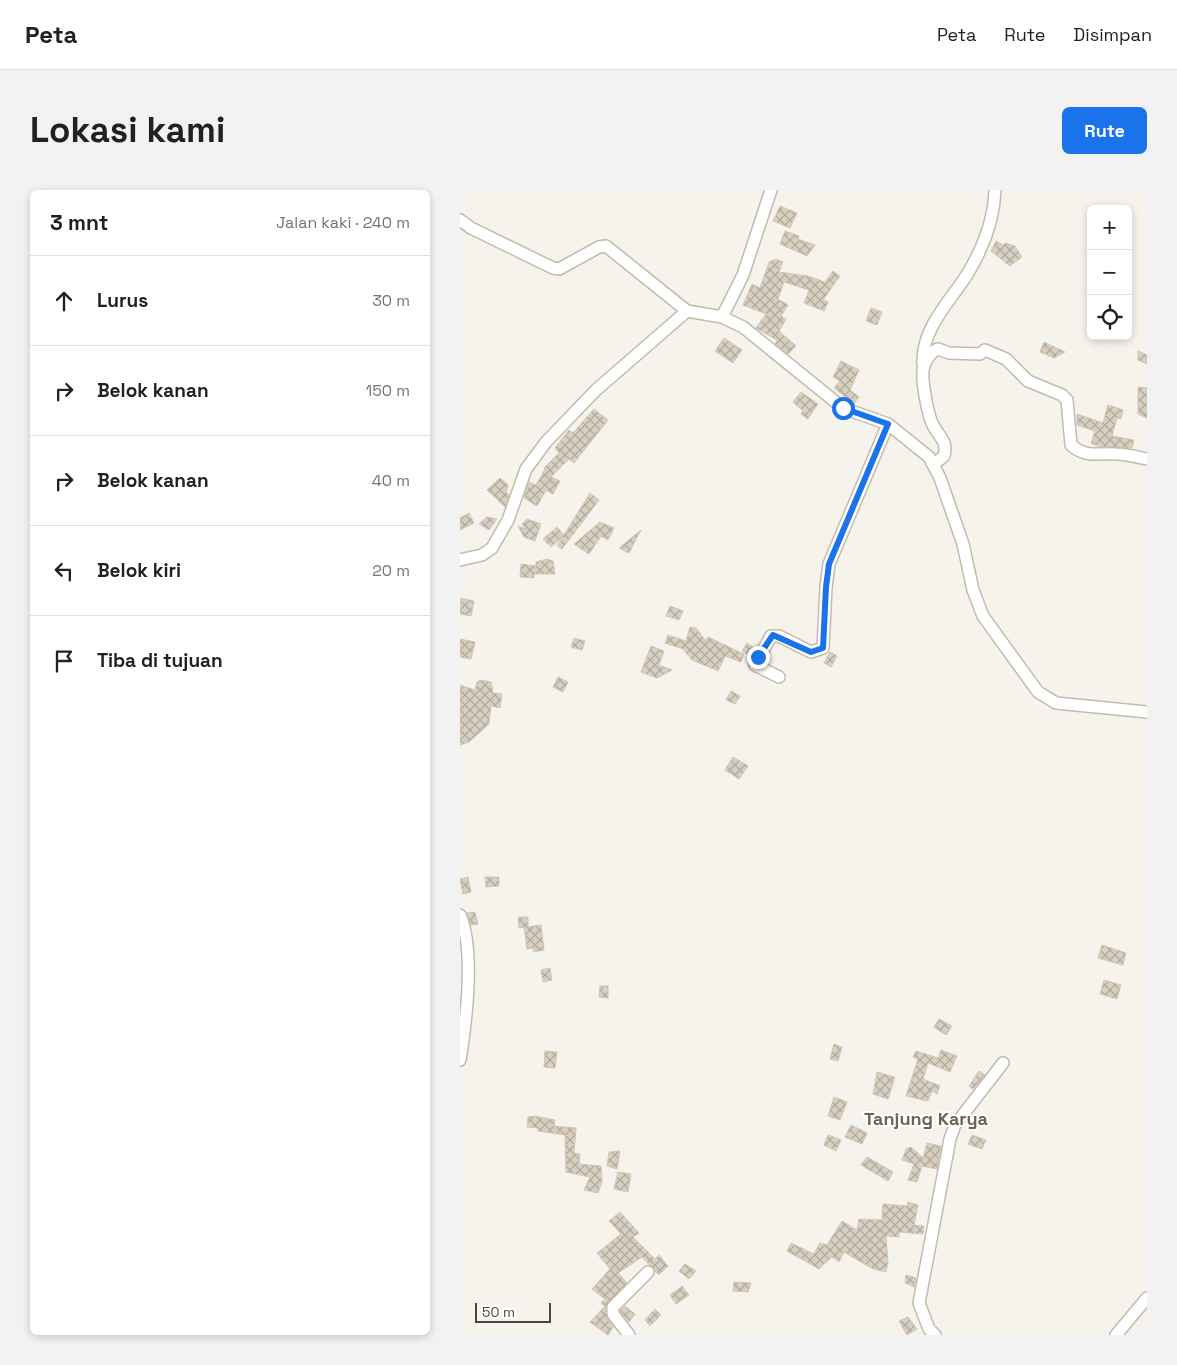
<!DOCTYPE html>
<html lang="id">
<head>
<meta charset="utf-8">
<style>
	body { margin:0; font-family:"Space Grotesk",sans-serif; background:#f2f2f2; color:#202124 }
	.controls { position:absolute; right:15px; top:15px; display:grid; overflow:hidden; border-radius:8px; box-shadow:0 2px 8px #0003 }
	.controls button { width:45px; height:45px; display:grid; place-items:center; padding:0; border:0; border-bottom:1px solid #e0e0e0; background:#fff; color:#202124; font:25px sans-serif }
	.scale { position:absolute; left:15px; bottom:12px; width:76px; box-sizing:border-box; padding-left:5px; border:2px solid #4b4439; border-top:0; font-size:14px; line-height:18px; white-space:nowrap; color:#4b4439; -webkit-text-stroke:4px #fff; paint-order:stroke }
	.stop { position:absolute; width:15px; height:15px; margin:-11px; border:4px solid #1a73e8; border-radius:50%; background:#fff }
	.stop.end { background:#1a73e8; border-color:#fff; box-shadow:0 1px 5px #0008 }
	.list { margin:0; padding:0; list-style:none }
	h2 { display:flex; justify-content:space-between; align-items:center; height:65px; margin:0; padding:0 20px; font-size:21px }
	h2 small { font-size:16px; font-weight:400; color:#757577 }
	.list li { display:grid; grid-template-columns:32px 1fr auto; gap:15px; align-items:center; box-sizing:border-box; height:90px; padding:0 20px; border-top:1px solid #e0e0e0 }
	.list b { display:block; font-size:19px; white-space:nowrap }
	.list em { font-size:16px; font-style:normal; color:#757577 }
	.icon { flex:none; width:28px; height:28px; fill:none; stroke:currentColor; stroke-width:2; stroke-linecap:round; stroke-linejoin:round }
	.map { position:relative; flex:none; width:687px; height:1145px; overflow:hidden; border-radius:8px }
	header { display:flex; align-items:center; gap:30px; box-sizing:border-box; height:70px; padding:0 25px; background:#fff; border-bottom:1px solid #e0e0e0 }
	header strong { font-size:24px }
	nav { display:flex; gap:28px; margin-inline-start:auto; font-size:18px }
	.intro { display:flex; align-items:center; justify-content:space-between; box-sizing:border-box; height:120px; padding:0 30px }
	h1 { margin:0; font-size:35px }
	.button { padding:12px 22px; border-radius:8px; background:#1a73e8; color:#fff; font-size:18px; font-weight:700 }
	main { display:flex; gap:30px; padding:0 30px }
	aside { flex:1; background:#fff; border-radius:8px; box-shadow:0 2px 8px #0003 }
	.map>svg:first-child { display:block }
</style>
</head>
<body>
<header>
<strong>Peta</strong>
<nav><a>Peta</a><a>Rute</a><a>Disimpan</a></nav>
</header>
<div class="intro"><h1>Lokasi kami</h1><a class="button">Rute</a></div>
<main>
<aside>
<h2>3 mnt<small>Jalan kaki · 240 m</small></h2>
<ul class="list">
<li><svg class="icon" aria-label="ahead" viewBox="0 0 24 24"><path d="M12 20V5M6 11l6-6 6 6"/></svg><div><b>Lurus</b></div><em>30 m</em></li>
<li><svg class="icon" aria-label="right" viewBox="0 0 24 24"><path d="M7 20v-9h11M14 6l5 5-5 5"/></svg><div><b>Belok kanan</b></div><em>150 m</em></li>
<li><svg class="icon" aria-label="right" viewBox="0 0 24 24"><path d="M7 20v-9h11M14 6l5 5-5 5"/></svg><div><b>Belok kanan</b></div><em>40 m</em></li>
<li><svg class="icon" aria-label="left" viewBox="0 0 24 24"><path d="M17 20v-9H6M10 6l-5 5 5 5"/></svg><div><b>Belok kiri</b></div><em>20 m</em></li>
<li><svg class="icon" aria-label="arrive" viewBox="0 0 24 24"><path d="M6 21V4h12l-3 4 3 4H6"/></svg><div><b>Tiba di tujuan</b></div></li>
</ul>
</aside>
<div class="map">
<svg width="687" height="1145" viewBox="0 0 687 1145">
	<defs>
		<pattern id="building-cross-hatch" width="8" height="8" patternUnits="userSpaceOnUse" patternTransform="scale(1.25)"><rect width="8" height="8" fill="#d8cfc1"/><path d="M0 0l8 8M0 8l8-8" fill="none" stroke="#b1aa9e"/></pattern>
	</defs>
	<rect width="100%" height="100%" fill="#f6f3ec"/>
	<path fill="url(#building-cross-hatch)" stroke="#d3c7b4" d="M 320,16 L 337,23 L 330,38 L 313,31 Z
		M 325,41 L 339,46 L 338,49 L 355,55 L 347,66 L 320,54 Z
		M 536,51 L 543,55 L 546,53 L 555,56 L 562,67 L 550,76 L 531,61 Z
		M 316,69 L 323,72 L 319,82 L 348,86 L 365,92 L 373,81 L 380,86 L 363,110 L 368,112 L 364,121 L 344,113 L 349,100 L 324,92 L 318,109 L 328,115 L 321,126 L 326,129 L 319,141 L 336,156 L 328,164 L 315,154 L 317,150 L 296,138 L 306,124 L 283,115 L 292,94 L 300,98 L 309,72 Z
		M 411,118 L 422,122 L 417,135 L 406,131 Z
		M 264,148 L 282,160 L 273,173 L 255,161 Z
		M 584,152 L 605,162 L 594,168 L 580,162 Z
		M 678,161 L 687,165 L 687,174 L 678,170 Z
		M 381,171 L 399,180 L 390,200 L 399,207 L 394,214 L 374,198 L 380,191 L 373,187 Z
		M 678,197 L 687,198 L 687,228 L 678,224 Z
		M 341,202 L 358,214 L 348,229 L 341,224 L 343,221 L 333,212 Z
		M 648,215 L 663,220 L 661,229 L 657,228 L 652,246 L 674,250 L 672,258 L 640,257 L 631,253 L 635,241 L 617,235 L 617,224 L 643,233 Z
		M 134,219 L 148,230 L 114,273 L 109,269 L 91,287 L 100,291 L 93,304 L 86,300 L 77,316 L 64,308 L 69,292 L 76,295 L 85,279 L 84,278 L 99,263 L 95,258 L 109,240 L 113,243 Z
		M 40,288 L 48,295 L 46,302 L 49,305 L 45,317 L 27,300 Z
		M 130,303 L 139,310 L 102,359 L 97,356 L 103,347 L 91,357 L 83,349 L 97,337 L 104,345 Z
		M 9,323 L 14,333 L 0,340 L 0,328 Z
		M 27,327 L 37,329 L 29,340 L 19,334 Z
		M 67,329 L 81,334 L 75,351 L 64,347 L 58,336 L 67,339 L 62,334 Z
		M 140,332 L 154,338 L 148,350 L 141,346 L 129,364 L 114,354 Z
		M 181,340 L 169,363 L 159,358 Z
		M 87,369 L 93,371 L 95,384 L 74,384 L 74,388 L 60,387 L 61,374 L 76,376 L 76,372 Z
		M 1,408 L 14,411 L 11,426 L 0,424 Z
		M 210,416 L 223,421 L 219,430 L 206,426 Z
		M 230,437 L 236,438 L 246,451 L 248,447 L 284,464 L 281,472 L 265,466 L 258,481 L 232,470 L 223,459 L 205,453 L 208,445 L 226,451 Z
		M 114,448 L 125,451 L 122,460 L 111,457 Z
		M 0,449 L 15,452 L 11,469 L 0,467 Z
		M 287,453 L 295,459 L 291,467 L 282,461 Z
		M 191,456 L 204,461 L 199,475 L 212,480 L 197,488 L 181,482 Z
		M 370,462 L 377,466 L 371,477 L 364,473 Z
		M 98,487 L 108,492 L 103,502 L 93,497 Z
		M 21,490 L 31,492 L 33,503 L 42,504 L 40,518 L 31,516 L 29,534 L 9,552 L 0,555 L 0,495 L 15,500 L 17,492 Z
		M 271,501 L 280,506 L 275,514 L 266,510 Z
		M 273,567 L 288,576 L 279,589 L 265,580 Z
		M 8,687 L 11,702 L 3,704 L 0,689 Z
		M 25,687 L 39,687 L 39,696 L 26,697 Z
		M 15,722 L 18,734 L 11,735 L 7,723 Z
		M 58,727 L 68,727 L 68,737 L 81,735 L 84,760 L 74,762 L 73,758 L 67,759 L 64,737 L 59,738 Z
		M 642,755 L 666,763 L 663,775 L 638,768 Z
		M 90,778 L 92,790 L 83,792 L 81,780 Z
		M 644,790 L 661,795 L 657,809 L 640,804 Z
		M 140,796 L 148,796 L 148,808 L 139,807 Z
		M 479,829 L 492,836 L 486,845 L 474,837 Z
		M 374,854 L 382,857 L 378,871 L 370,869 Z
		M 481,860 L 497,866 L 490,882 L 468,873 L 463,889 L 480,896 L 477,904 L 472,901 L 468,911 L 446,906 L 458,869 L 453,867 L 456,861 L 478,868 Z
		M 85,861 L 97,862 L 95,878 L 84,877 Z
		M 519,881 L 525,885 L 513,899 L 509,896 Z
		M 417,882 L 435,887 L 428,909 L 413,904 Z
		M 374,907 L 387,912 L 380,930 L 368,926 Z
		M 75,926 L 95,930 L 94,936 L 116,938 L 114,963 L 120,964 L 119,974 L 141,976 L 142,992 L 138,1003 L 124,1000 L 130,987 L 106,982 L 105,945 L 78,941 L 78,938 L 67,937 L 68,927 Z
		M 391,935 L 407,943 L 402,954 L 385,947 Z
		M 368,945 L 381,950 L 376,961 L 364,955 Z
		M 512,945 L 526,950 L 522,959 L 508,954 Z
		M 467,953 L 481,956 L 477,979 L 462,976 L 457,992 L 448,990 L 454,974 L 442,970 L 446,959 L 451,957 L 463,968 Z
		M 160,961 L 157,979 L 147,976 L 149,962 Z
		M 407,967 L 433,982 L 428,991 L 401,975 Z
		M 158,982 L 171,984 L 168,1002 L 154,999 Z
		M 448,1012 L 458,1015 L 454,1035 L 464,1036 L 463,1044 L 439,1042 L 439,1047 L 426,1046 L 428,1073 L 426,1082 L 413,1079 L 384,1062 L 379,1072 L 372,1067 L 359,1079 L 327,1061 L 331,1053 L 354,1064 L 360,1053 L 367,1055 L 382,1031 L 397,1040 L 399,1029 L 422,1030 L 423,1014 L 447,1016 Z
		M 160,1022 L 179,1043 L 173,1047 L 195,1069 L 199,1065 L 208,1076 L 199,1085 L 182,1067 L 158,1083 L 167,1093 L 146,1116 L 147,1128 L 153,1137 L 148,1145 L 130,1132 L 145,1116 L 141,1113 L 145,1109 L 132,1099 L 150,1079 L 137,1063 L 161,1044 L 149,1031 Z
		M 225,1074 L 236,1081 L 229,1089 L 219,1081 Z
		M 446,1085 L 456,1088 L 454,1097 L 445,1093 Z
		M 274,1092 L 291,1093 L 288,1102 L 273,1101 Z
		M 222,1096 L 229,1105 L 216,1114 L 210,1105 Z
		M 165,1116 L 175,1124 L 169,1132 L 160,1121 Z
		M 195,1119 L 201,1125 L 190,1136 L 185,1130 Z
		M 448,1127 L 457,1139 L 447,1145 L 439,1131 Z"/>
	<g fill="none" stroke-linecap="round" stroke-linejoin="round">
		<defs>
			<path id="minor" d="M 0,30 L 11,38 L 93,78 L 99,79 L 139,57 L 146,56 L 227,121 L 262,127 L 283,137 L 383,218 L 428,234 L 469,267 L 480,288 L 503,354 L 513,400 L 523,426 L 578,502 L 596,513 L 687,522
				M 262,127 L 283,85 L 311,0
				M 463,175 C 461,138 490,112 508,83 C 523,58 534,30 535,0
				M 474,274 L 484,266 C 488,251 479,247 473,235 C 468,226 460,186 464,176 C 466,169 472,161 478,159 L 489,163 L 520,164 L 525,160 L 546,169 L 568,191 L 602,205 L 607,210 L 611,255 C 626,268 638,263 656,264 C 666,264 677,267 687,269
				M 0,370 L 22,365 L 32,358 L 48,330 L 66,279 L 86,252 L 136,200 L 227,121
				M 319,487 L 295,475 L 311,446 L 319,446 L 351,462 L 363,458 L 366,397 L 369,374 L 428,234
				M 0,725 C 15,760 6,832 0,870
				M 169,1145 L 153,1124 L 153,1117 L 188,1082
				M 475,1145 L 469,1139 L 459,1113 L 490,949 L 495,935 L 543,873
				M 656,1145 L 687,1108"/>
		</defs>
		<use href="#minor" stroke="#c2bbae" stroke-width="14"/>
		<use href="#minor" stroke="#fff" stroke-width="11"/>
	</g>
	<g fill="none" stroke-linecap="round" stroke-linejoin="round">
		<path stroke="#1a73e8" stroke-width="6" d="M 298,467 L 313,445 L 351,462 L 363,458 L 366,397 L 369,374 L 428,234 L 383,218"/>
	</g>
	<g text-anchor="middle" stroke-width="4" stroke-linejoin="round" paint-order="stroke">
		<g font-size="18" font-weight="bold" fill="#6e6250" stroke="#fff">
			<text x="466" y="935">Tanjung Karya</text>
		</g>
	</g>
</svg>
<div class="controls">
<button>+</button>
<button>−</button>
<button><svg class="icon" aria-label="locate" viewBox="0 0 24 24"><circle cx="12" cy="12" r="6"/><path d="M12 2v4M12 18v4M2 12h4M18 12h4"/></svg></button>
</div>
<div class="scale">50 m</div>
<div class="stop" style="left:383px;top:218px"></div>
<div class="stop end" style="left:298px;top:467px"></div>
</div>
</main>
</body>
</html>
